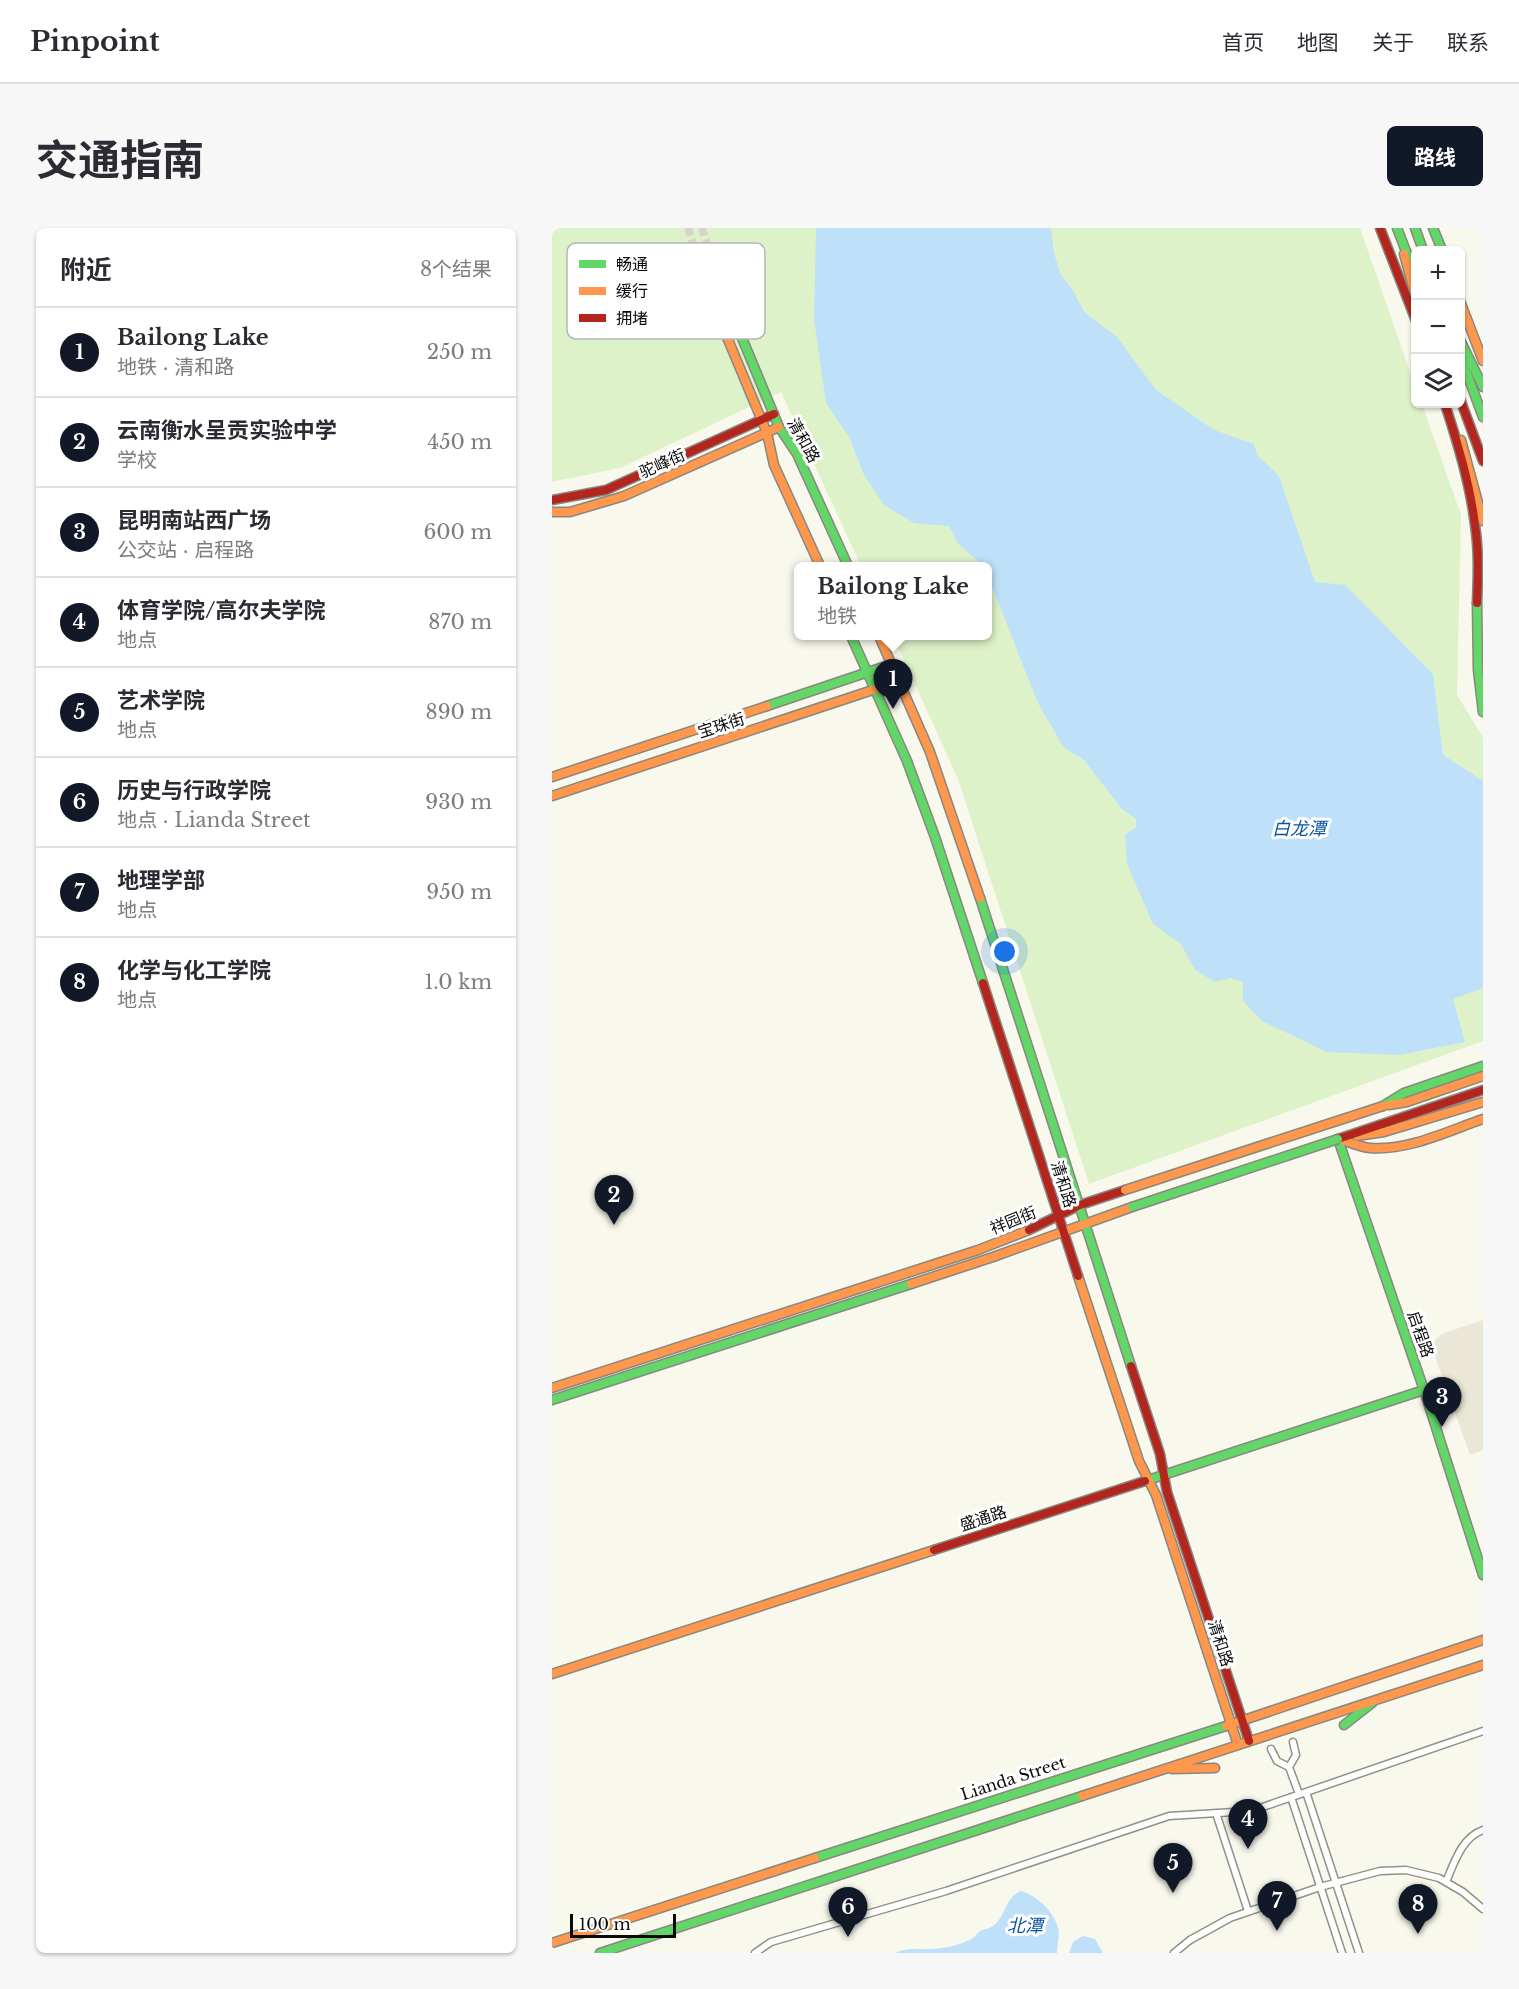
<!DOCTYPE html>
<html lang="zh">
<head>
<meta charset="utf-8">
<style>
	body { margin:0; font-family:"Libre Baskerville","Noto Sans SC",serif; background:#f7f7f7; color:#2b2b33 }
	.controls { position:absolute; right:18px; top:18px; display:grid; overflow:hidden; border-radius:9px; box-shadow:0 2px 4px #0004 }
	.controls button { width:54px; height:54px; display:grid; place-items:center; padding:0; border:0; border-bottom:2px solid #e1e1e2; background:#fff; color:#2b2b33; font:30px sans-serif }
	.scale { position:absolute; left:18px; bottom:15px; width:106px; box-sizing:border-box; padding-left:6px; border:3px solid #090909; border-top:0; font-size:16px; line-height:21px; white-space:nowrap; color:#090909; -webkit-text-stroke:4px #fff; paint-order:stroke }
	.you { position:absolute; left:453px; top:724px; width:21px; height:21px; margin:-15px; border:4px solid #fff; border-radius:50%; background:#1a73e8; box-shadow:0 0 0 9px #1a73e833 }
	.badge { display:grid; place-items:center; width:39px; height:39px; border-radius:50%; background:#111827; color:#fff; font-size:20px; font-weight:700 }
	.pin { position:absolute; translate:-50% -50px; filter:drop-shadow(0 2px 3px #0008) }
	.pin::after { content:''; position:absolute; top:32px; width:21px; height:18px; background:inherit; clip-path:polygon(0 0,100% 0,50% 100%) }
	.popup { position:absolute; left:242px; top:334px; width:198px; height:78px; box-sizing:border-box; display:grid; place-content:center; border-radius:9px; background:#fff; filter:drop-shadow(0 2px 4px #0005); font-size:20px; white-space:nowrap; color:#7c7c81 }
	.popup b { font-size:22px; color:#2b2b33 }
	.popup::after { content:''; position:absolute; left:50%; top:100%; margin-left:-12px; border:12px solid transparent; border-top-color:#fff }
	.list { margin:0; padding:0; list-style:none }
	h2 { display:flex; justify-content:space-between; align-items:center; height:78px; margin:0; padding:0 24px; font-size:26px }
	h2 small { font-size:20px; font-weight:400; color:#7c7c81 }
	.list li { display:grid; grid-template-columns:39px 1fr auto; gap:18px; align-items:center; box-sizing:border-box; height:90px; padding:0 24px; border-top:2px solid #e1e1e2 }
	.list b { display:block; font-size:22px; white-space:nowrap }
	.list p { margin:0; font-size:20px; white-space:nowrap; color:#7c7c81 }
	.list em { font-size:20px; font-style:normal; color:#7c7c81 }
	.icon { flex:none; width:33px; height:33px; fill:none; stroke:currentColor; stroke-width:2; stroke-linecap:round; stroke-linejoin:round }
	.map { position:relative; flex:none; width:931px; height:1725px; overflow:hidden; border-radius:9px }
	header { display:flex; align-items:center; gap:36px; box-sizing:border-box; height:84px; padding:0 30px; background:#fff; border-bottom:2px solid #e1e1e2 }
	header strong { font-size:28px }
	nav { display:flex; gap:33px; margin-inline-start:auto; font-size:21px }
	.intro { display:flex; align-items:center; justify-content:space-between; box-sizing:border-box; height:144px; padding:0 36px }
	h1 { margin:0; font-size:42px }
	.button { padding:15px 27px; border-radius:9px; background:#111827; color:#fff; font-size:21px; font-weight:700 }
	main { display:flex; gap:36px; padding:0 36px }
	aside { flex:1; background:#fff; border-radius:9px; box-shadow:0 2px 4px #0004 }
	.map>svg:first-child { display:block }
</style>
</head>
<body>
<header>
<strong>Pinpoint</strong>
<nav><a>首页</a><a>地图</a><a>关于</a><a>联系</a></nav>
</header>
<div class="intro"><h1>交通指南</h1><a class="button">路线</a></div>
<main>
<aside>
<h2>附近<small>8个结果</small></h2>
<ul class="list">
<li><span class="badge">1</span><div><b>Bailong Lake</b><p>地铁 · 清和路</p></div><em>250 m</em></li>
<li><span class="badge">2</span><div><b>云南衡水呈贡实验中学</b><p>学校</p></div><em>450 m</em></li>
<li><span class="badge">3</span><div><b>昆明南站西广场</b><p>公交站 · 启程路</p></div><em>600 m</em></li>
<li><span class="badge">4</span><div><b>体育学院/高尔夫学院</b><p>地点</p></div><em>870 m</em></li>
<li><span class="badge">5</span><div><b>艺术学院</b><p>地点</p></div><em>890 m</em></li>
<li><span class="badge">6</span><div><b>历史与行政学院</b><p>地点 · Lianda Street</p></div><em>930 m</em></li>
<li><span class="badge">7</span><div><b>地理学部</b><p>地点</p></div><em>950 m</em></li>
<li><span class="badge">8</span><div><b>化学与化工学院</b><p>地点</p></div><em>1.0 km</em></li>
</ul>
</aside>
<div class="map">
<svg width="931" height="1725" viewBox="0 0 931 1725">
	<rect width="100%" height="100%" fill="#f9f8ec"/>
	<path fill="#def2c9" d="M 0,0 L 808,0 L 863,158 L 864,176 L 870,176 L 909,287 L 905,467 L 931,509 L 931,813 L 537,956 L 406,551 L 341,408 L 436,408 L 436,338 L 309,338 L 229,164 L 68,240 L 0,254 Z"/>
	<path fill="#eae7d7" d="M 931,1092 L 931,1222 L 918,1227 L 879,1117 L 889,1106 Z"/>
	<path fill="#bee0f8" d="M 264,0 L 499,0 L 502,25 L 508,45 L 522,64 L 532,84 L 565,109 L 604,162 L 662,202 L 702,216 L 705,227 L 727,248 L 763,354 L 793,357 L 881,446 L 891,527 L 931,553 L 931,760 L 901,771 L 913,814 L 847,827 L 775,824 L 710,793 L 691,773 L 691,754 L 679,750 L 663,754 L 643,742 L 629,716 L 601,696 L 575,636 L 573,607 L 584,599 L 584,591 L 570,581 L 532,532 L 512,520 L 486,475 L 436,349 L 436,338 L 431,338 L 406,315 L 397,298 L 362,295 L 332,277 L 312,247 L 297,209 L 274,175 L 262,91 Z
		M 469,1663 C 485,1668 502,1683 506,1700 C 508,1707 505,1717 505,1725 L 344,1725 C 354,1719 369,1722 381,1721 C 394,1720 409,1717 421,1710 C 424,1708 425,1705 428,1703 C 432,1701 437,1701 441,1698 C 454,1688 453,1669 469,1663 Z
		M 531,1708 L 543,1711 L 551,1725 L 517,1725 L 521,1714 Z"/>
	<g fill="none" stroke-linecap="round" stroke-linejoin="round">
		<path stroke="#d5d4ca" stroke-width="8" stroke-dasharray="8 4" stroke-linecap="butt" d="M 136,0 L 150,46 L 172,102
			M 150,0 L 163,42 L 185,98"/>
		<defs>
			<path id="street" d="M 719,1521 L 725,1533 L 737,1539
				M 737,1539 L 747,1566
				M 737,1539 L 744,1527 L 741,1514
				M 754,1564 L 807,1725
				M 739,1569 L 790,1725
				M 664,1585 L 696,1683
				M 894,1654 C 902,1635 910,1609 931,1602
				M 203,1725 L 219,1714 L 394,1663 L 617,1588 L 682,1584 L 705,1581 L 931,1503
				M 622,1725 L 638,1712 L 678,1690 L 768,1659 L 828,1643 L 854,1642 L 887,1650 L 911,1664 L 931,1681"/>
			<path id="fast" d="M 845,0 L 864,49
				M 863,0 L 871,22
				M 881,0 L 890,22
				M 185,98 L 227,199 L 245,226 L 296,338
				M 908,112 L 931,159
				M 908,127 L 931,189
				M 925,375 L 926,442 L 931,484
				M 299,408 L 355,533 L 383,609 L 431,755
				M 215,478 L 340,436
				M 428,670 L 579,1138
				M 831,878 L 852,865 L 931,838
				M 786,911 L 872,1162 L 931,1347
				M 0,1172 L 359,1056
				M 593,1253 L 872,1162
				M 792,1497 L 820,1475
				M 263,1630 L 674,1498
				M 48,1725 L 530,1568"/>
			<path id="slow" d="M 852,26 L 864,70
				M 908,73 L 931,133
				M 172,102 L 215,205 L 222,237 L 268,338
				M 909,212 L 931,293
				M 0,284 L 18,284 L 72,268 L 227,199
				M 327,408 L 378,524 L 428,670
				M 0,549 L 215,478
				M 0,568 L 348,453
				M 837,877 L 855,874 L 931,848
				M 805,908 L 832,904 L 931,874
				M 787,911 C 797,914 808,919 818,920 C 856,923 896,903 931,891
				M 526,1048 L 587,1233 L 604,1267 L 686,1517
				M 359,1056 L 441,1029 L 580,979
				M 0,1160 L 426,1022 L 477,1002
				M 0,1446 L 382,1322
				M 674,1498 L 931,1412
				M 620,1541 L 663,1540
				M 530,1568 L 931,1437
				M 0,1715 L 263,1630"/>
			<path id="jam" d="M 828,0 L 864,93
				M 908,171 L 931,233
				M 893,176 C 906,216 918,256 923,297 C 927,323 926,349 925,375
				M 0,272 L 54,262 L 222,186
				M 431,755 L 526,1048
				M 786,911 L 931,862
				M 477,1002 L 528,977 L 573,962
				M 579,1138 L 608,1226 L 615,1264 L 697,1513
				M 382,1322 L 593,1253"/>
		</defs>
		<use href="#street" stroke="#91918b" stroke-width="9"/>
		<use href="#fast" stroke="#888782" stroke-width="11"/>
		<use href="#slow" stroke="#888782" stroke-width="11"/>
		<use href="#jam" stroke="#888782" stroke-width="11"/>
		<use href="#street" stroke="#fefefc" stroke-width="6"/>
		<use href="#fast" stroke="#63d668" stroke-width="8"/>
		<use href="#slow" stroke="#ff974d" stroke-width="8"/>
		<use href="#jam" stroke="#b3261e" stroke-width="8"/>
		<defs>
			<path id="fast-bridge" d="M 580,979 L 786,911"/>
			<path id="slow-bridge" d="M 573,962 L 831,878"/>
		</defs>
		<use href="#fast-bridge" stroke="#888782" stroke-width="11" stroke-linecap="butt"/>
		<use href="#slow-bridge" stroke="#888782" stroke-width="11" stroke-linecap="butt"/>
		<use href="#fast-bridge" stroke="#63d668" stroke-width="8"/>
		<use href="#slow-bridge" stroke="#ff974d" stroke-width="8"/>
	</g>
	<g text-anchor="middle" stroke-width="6" stroke-linejoin="round" paint-order="stroke">
		<g font-size="16" fill="#090909" stroke="#fff">
			<text transform="translate(252 212) rotate(61)" y="6">清和路</text>
			<text transform="translate(110 235) rotate(-24)" y="6">驼峰街</text>
			<text transform="translate(169 497) rotate(-18)" y="6">宝珠街</text>
			<text transform="translate(512 956) rotate(72)" y="6">清和路</text>
			<text transform="translate(461 992) rotate(-22)" y="6">祥园街</text>
			<text transform="translate(869 1106) rotate(71)" y="6">启程路</text>
			<text transform="translate(431 1290) rotate(-18)" y="6">盛通路</text>
			<text transform="translate(669 1415) rotate(72)" y="6">清和路</text>
			<text transform="translate(461 1550) rotate(-18)" y="6">Lianda Street</text>
		</g>
		<g font-size="18" font-style="italic" fill="#0954a5" stroke="#fff">
			<text x="747" y="607">白龙潭</text>
			<text x="473" y="1704">北潭</text>
		</g>
	</g>
	<rect x="15" y="15" width="198" height="96" rx="9" fill="#fff" stroke="#b5b5b5" stroke-width="1.5"/>
	<rect x="27" y="32" width="27" height="8" fill="#63d668"/>
	<rect x="27" y="59" width="27" height="8" fill="#ff974d"/>
	<rect x="27" y="86" width="27" height="8" fill="#b3261e"/>
	<g font-size="16" fill="#090909">
		<text x="64" y="42">畅通</text>
		<text x="64" y="69">缓行</text>
		<text x="64" y="96">拥堵</text>
	</g>
</svg>
<div class="controls">
<button>+</button>
<button>−</button>
<button><svg class="icon" aria-label="layers" viewBox="0 0 24 24"><path d="M12 4l9 5-9 5-9-5zM3 14l9 5 9-5"/></svg></button>
</div>
<div class="scale">100 m</div>
<div class="you"></div>
<div class="pin badge" style="left:341px;top:481px">1</div>
<div class="popup"><b>Bailong Lake</b>地铁</div>
<div class="pin badge" style="left:62px;top:997px">2</div>
<div class="pin badge" style="left:890px;top:1199px">3</div>
<div class="pin badge" style="left:696px;top:1621px">4</div>
<div class="pin badge" style="left:621px;top:1665px">5</div>
<div class="pin badge" style="left:296px;top:1709px">6</div>
<div class="pin badge" style="left:725px;top:1703px">7</div>
<div class="pin badge" style="left:866px;top:1706px">8</div>
</div>
</main>
</body>
</html>
